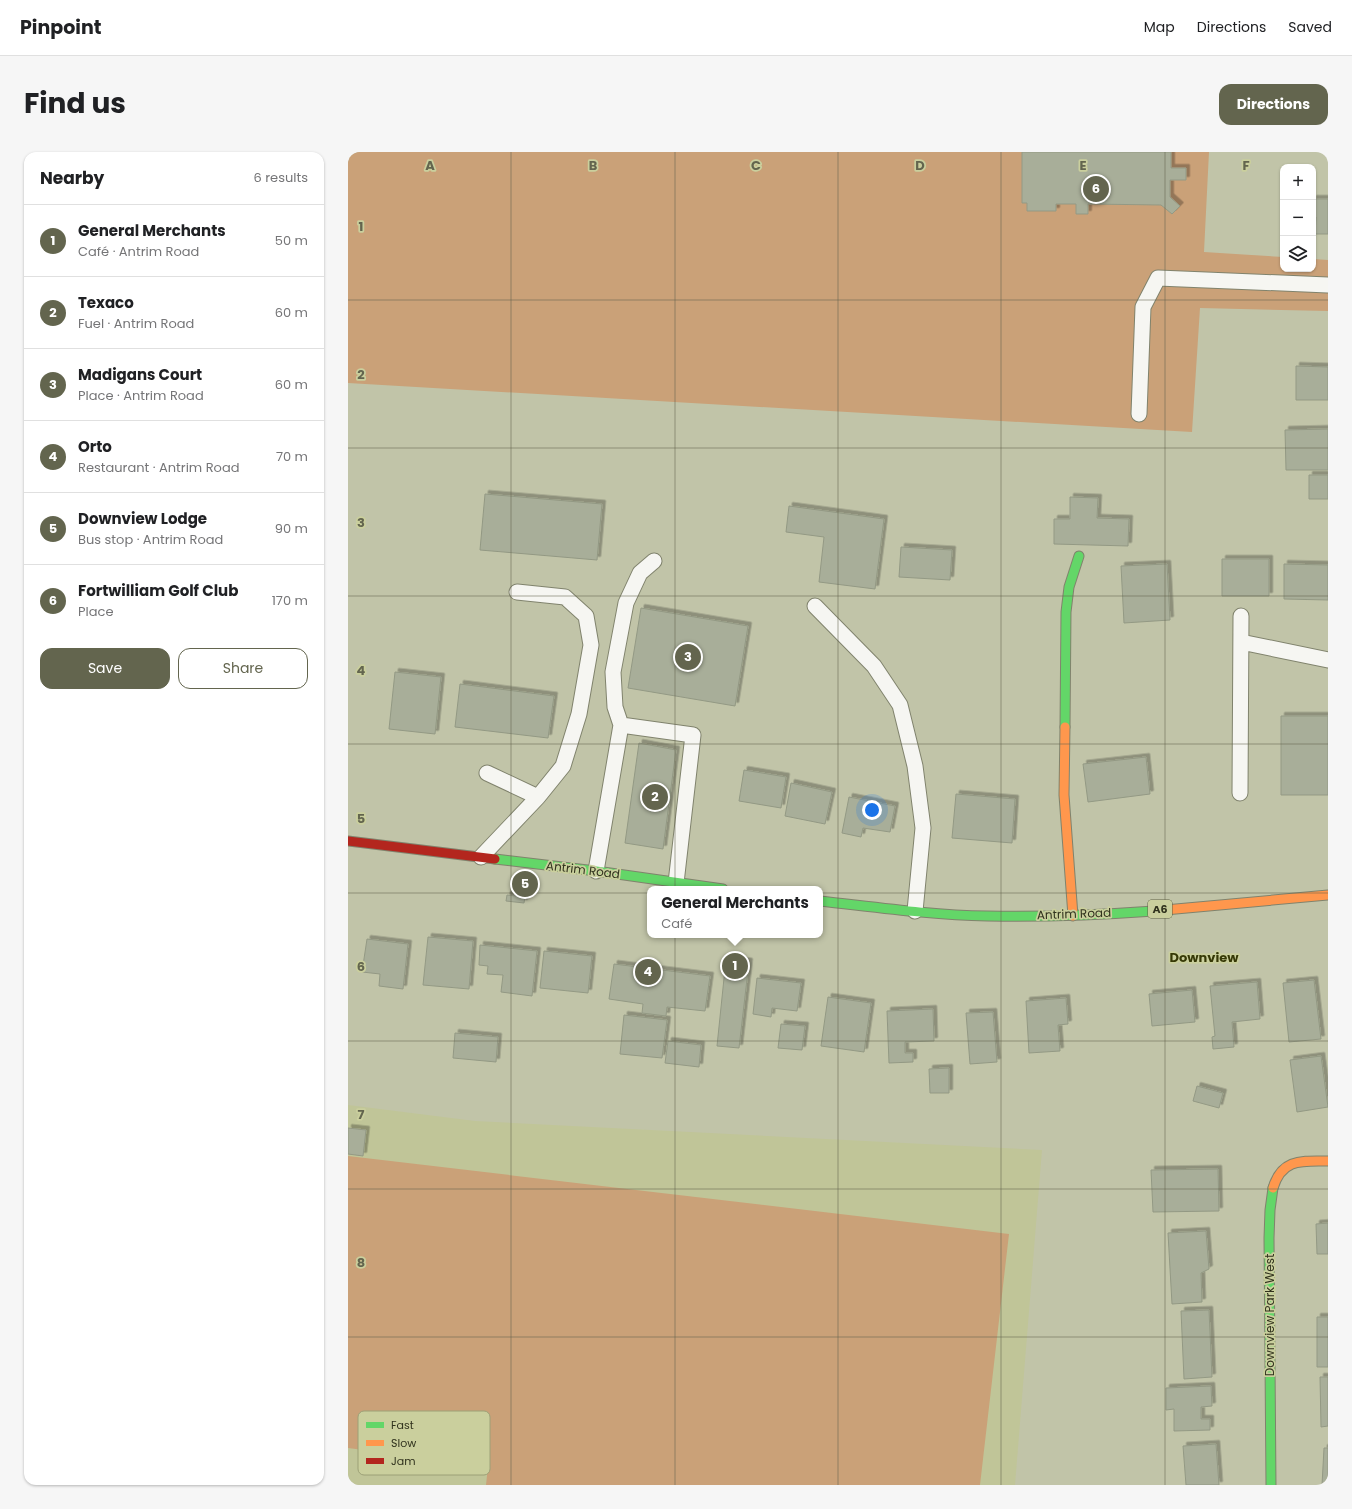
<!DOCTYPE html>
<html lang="en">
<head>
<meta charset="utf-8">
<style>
	body { margin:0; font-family:Poppins,sans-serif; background:#f6f6f6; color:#202124 }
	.controls { position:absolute; right:12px; top:12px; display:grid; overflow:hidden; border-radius:8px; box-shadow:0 1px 3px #0004 }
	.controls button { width:36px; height:36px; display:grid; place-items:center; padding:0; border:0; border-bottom:1px solid #e0e0e0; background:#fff; color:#202124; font:20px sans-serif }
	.you { position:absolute; left:524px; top:658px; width:14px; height:14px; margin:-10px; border:3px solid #fff; border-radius:50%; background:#1a73e8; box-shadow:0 0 0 6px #1a73e833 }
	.badge { display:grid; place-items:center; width:26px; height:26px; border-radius:50%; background:#63654e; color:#fff; font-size:13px; font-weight:700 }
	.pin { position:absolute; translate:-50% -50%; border:2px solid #fff; box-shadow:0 1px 4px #0006 }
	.popup { position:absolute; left:299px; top:734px; width:176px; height:52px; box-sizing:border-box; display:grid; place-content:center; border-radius:8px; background:#fff; filter:drop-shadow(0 1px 3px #0005); font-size:13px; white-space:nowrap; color:#757577 }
	.popup b { font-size:15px; color:#202124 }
	.popup::after { content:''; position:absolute; left:50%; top:100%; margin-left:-8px; border:8px solid transparent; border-top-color:#fff }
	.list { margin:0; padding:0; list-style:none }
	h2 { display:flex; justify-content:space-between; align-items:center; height:52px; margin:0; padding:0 16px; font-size:17px }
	h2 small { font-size:13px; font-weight:400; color:#757577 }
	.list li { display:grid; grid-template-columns:26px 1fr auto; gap:12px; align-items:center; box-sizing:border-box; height:72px; padding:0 16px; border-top:1px solid #e0e0e0 }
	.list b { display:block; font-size:15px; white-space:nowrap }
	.list p { margin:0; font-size:13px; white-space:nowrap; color:#757577 }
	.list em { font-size:13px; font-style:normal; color:#757577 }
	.actions { display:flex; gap:8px; padding:12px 16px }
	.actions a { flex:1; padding:9px 0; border:1px solid #63654e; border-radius:12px; text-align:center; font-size:14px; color:#63654e }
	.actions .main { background:#63654e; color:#fff }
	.icon { flex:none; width:22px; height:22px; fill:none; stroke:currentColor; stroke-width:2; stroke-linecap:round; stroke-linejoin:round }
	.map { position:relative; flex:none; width:980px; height:1333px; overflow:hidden; border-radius:12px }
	header { display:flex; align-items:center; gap:24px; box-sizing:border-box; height:56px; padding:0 20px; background:#fff; border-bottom:1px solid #e0e0e0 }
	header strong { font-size:19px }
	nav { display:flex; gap:22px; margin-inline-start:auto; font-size:14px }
	.intro { display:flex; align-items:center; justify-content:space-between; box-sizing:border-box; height:96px; padding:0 24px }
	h1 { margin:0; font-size:28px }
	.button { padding:10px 18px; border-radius:12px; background:#63654e; color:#fff; font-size:14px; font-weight:700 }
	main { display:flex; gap:24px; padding:0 24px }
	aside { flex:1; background:#fff; border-radius:12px; box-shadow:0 1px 3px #0004 }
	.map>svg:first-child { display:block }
</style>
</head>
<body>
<header>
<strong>Pinpoint</strong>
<nav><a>Map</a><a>Directions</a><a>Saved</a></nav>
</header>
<div class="intro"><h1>Find us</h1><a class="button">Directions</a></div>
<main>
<aside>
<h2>Nearby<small>6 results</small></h2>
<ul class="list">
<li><span class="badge">1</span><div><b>General Merchants</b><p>Café · Antrim Road</p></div><em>50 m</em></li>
<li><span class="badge">2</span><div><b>Texaco</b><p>Fuel · Antrim Road</p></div><em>60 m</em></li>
<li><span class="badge">3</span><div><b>Madigans Court</b><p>Place · Antrim Road</p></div><em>60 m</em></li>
<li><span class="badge">4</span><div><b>Orto</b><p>Restaurant · Antrim Road</p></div><em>70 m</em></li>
<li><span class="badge">5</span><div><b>Downview Lodge</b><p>Bus stop · Antrim Road</p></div><em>90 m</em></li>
<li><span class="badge">6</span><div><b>Fortwilliam Golf Club</b><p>Place</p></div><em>170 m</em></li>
</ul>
<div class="actions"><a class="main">Save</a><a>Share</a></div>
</aside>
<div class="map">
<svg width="980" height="1333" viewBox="0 0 980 1333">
	<defs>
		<filter id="shadow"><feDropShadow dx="3.5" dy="-3.5" stdDeviation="0" flood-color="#0004"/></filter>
	</defs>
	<rect width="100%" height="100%" fill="#c1c4a8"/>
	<path fill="#c0c598" d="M 0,953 L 127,969 L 694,998 L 667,1333 L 0,1333 Z"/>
	<path fill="#caa178" d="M 0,0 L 861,0 L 856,100 L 935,105 L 935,117 L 965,117 L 965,107 L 980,108 L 980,159 L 852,156 L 844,280 L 0,231 Z
		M 0,1004 L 661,1082 L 632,1333 L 138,1333 L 140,1314 L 0,1296 Z"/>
	<path fill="#a8ae99" stroke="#939984" filter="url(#shadow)" d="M 674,0 L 823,0 L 823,16 L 838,16 L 838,28 L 822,28 L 822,45 L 832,54 L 824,62 L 813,53 L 740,52 L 740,62 L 728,62 L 728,52 L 708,52 L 708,59 L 679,59 L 679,51 L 674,51 Z
		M 965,47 L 980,47 L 980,82 L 967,82 L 968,65 L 965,64 Z
		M 948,214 L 980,215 L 980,248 L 948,248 Z
		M 980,277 L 980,318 L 938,318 L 937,278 Z
		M 961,323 L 980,323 L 980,347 L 961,347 Z
		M 137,342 L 254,352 L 249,408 L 132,398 Z
		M 722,345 L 750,346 L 749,366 L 781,367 L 780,394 L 706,392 L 706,367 L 722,367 Z
		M 441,354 L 536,367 L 527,437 L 471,430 L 476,385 L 438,380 Z
		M 553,395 L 604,398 L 602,428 L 551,425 Z
		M 874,407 L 921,407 L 921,444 L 874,444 Z
		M 819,412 L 822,468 L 776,471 L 773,414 Z
		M 936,412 L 980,413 L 980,448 L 936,447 Z
		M 293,456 L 400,474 L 387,554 L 280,536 Z
		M 47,520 L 93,525 L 87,582 L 41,577 Z
		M 112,532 L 206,544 L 200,586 L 107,575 Z
		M 933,564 L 980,564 L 980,643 L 933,643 Z
		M 291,591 L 328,598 L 315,697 L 277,691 Z
		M 798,605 L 802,642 L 740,650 L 735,612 Z
		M 396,618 L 438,625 L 433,656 L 391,649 Z
		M 443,631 L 484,640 L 477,672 L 437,664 Z
		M 608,642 L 667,647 L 664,691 L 604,686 Z
		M 501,645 L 547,654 L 542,680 L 515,676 L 513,685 L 494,681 Z
		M 159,743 L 177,745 L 176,751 L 158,749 Z
		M 80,785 L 125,789 L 121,837 L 75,833 Z
		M 19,787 L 60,792 L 55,837 L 31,834 L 32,822 L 14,820 Z
		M 132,793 L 189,799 L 184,844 L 153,840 L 155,823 L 139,822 L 140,814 L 131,813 Z
		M 196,799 L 244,804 L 240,841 L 192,836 Z
		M 378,807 L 401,810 L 391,896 L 369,894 Z
		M 266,812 L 362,824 L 357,859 L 319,855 L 318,864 L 294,861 L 295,852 L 261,847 Z
		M 409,826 L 453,831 L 449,859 L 424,856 L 423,865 L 405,862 Z
		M 966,828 L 973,887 L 941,890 L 935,831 Z
		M 909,830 L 912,867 L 884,870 L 886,895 L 865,897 L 864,885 L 867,884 L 862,834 Z
		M 844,838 L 847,870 L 804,874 L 801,842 Z
		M 480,845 L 523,851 L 516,900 L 473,894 Z
		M 718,846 L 720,872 L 710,873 L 712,899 L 681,901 L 678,849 Z
		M 585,857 L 586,889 L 557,890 L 557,901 L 565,901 L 565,910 L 541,911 L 539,859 Z
		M 645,860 L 649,910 L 622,912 L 618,861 Z
		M 276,863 L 319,868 L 314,906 L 272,902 Z
		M 433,872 L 457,874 L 454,898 L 430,896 Z
		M 107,881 L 150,885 L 148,910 L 105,906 Z
		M 320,889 L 353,893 L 351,915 L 317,911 Z
		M 973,904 L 980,955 L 949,960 L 942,908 Z
		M 601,916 L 601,941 L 582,941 L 581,917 Z
		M 849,934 L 875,941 L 871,956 L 845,949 Z
		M 0,976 L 18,978 L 15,1004 L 0,1002 Z
		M 870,1017 L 871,1059 L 805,1060 L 803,1018 Z
		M 980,1071 L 980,1102 L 969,1102 L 968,1072 Z
		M 858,1079 L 861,1117 L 853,1121 L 854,1150 L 824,1152 L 820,1081 Z
		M 861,1158 L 864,1225 L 836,1227 L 833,1159 Z
		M 969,1165 L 980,1165 L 980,1215 L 969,1215 Z
		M 972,1225 L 980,1225 L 980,1274 L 973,1275 Z
		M 863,1234 L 864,1254 L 853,1255 L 853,1267 L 862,1267 L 862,1278 L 826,1279 L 826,1257 L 818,1258 L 818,1236 Z
		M 868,1292 L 871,1333 L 838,1333 L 835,1294 Z
		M 976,1296 L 980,1296 L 980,1333 L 974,1333 Z"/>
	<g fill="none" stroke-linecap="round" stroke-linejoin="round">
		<defs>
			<path id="lane" d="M 791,262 L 795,155 L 810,126 L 980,133
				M 169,440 L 217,445 L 238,464 L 243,493 L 231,562 L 215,614 L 190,645
				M 467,454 L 526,514 L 552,553 L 567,614 L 575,676 L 567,759
				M 893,490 L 980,508
				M 273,573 L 267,555 L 265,520 L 278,451 L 292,421 L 306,409
				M 892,641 L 893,464
				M 133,705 L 190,645 L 139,621
				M 248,719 L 273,573 L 345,583 L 328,731"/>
			<path id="fast" d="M 717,575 L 718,460 L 721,435 L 731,404
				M 147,707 L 248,719 L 375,737
				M 472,749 C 527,755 583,763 639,764 C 695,765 751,763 806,759
				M 923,1333 L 921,1086 L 922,1058 L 925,1036"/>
			<path id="slow" d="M 717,575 L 716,643 L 725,764
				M 806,759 L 980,743
				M 925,1036 C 934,1006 954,1009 980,1009"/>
			<path id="jam" d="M 0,689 L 147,707"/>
		</defs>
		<use href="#lane" stroke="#80836d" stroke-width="17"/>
		<use href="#fast" stroke="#80836d" stroke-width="11"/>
		<use href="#slow" stroke="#80836d" stroke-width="11"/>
		<use href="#jam" stroke="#80836d" stroke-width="11"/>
		<use href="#lane" stroke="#f6f6f2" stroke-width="15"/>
		<use href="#fast" stroke="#63d668" stroke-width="9"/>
		<use href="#slow" stroke="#ff974d" stroke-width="9"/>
		<use href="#jam" stroke="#b3261e" stroke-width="9"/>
	</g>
	<path fill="none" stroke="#63654e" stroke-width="1" stroke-opacity="0.55" d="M 163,0 L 163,1333M 327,0 L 327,1333M 490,0 L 490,1333M 653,0 L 653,1333M 817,0 L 817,1333M 0,148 L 980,148M 0,296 L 980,296M 0,444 L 980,444M 0,592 L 980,592M 0,741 L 980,741M 0,889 L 980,889M 0,1037 L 980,1037M 0,1185 L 980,1185"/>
	<g text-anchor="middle" stroke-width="3.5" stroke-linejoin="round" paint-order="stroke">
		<rect fill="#cacf9d" stroke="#5e6143" stroke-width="1" x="800" y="748" width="24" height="18" rx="3"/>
		<g font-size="11" font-weight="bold" fill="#30321d">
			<text x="812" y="761">A6</text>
		</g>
		<g font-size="12" fill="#30321d" stroke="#cacf9d">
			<text transform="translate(235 718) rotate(7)" y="4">Antrim Road</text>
			<text transform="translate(726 762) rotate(-2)" y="4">Antrim Road</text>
			<text transform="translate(922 1163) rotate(-90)" y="4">Downview Park West</text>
		</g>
		<g font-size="13" font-weight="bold" fill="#363907" stroke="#cacf9d">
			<text x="856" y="810">Downview</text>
		</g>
	</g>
	<rect x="10" y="1259" width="132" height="64" rx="6" fill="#cacf9d" stroke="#9ca077" stroke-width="1"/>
	<rect x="18" y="1270" width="18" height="6" fill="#63d668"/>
	<rect x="18" y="1288" width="18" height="6" fill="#ff974d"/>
	<rect x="18" y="1306" width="18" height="6" fill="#b3261e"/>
	<g font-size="11" fill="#30321d">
		<text x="43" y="1277">Fast</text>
		<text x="43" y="1295">Slow</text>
		<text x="43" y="1313">Jam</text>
	</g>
	<g font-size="13" text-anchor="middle" font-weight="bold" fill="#63654e" stroke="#cacf9d" stroke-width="3.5" stroke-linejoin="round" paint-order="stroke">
		<text x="82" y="18">A</text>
		<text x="245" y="18">B</text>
		<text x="408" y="18">C</text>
		<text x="572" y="18">D</text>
		<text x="735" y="18">E</text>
		<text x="898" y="18">F</text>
		<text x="13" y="79">1</text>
		<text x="13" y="227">2</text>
		<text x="13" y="375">3</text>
		<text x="13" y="523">4</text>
		<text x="13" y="671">5</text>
		<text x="13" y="819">6</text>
		<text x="13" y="967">7</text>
		<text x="13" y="1115">8</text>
	</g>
</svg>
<div class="controls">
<button>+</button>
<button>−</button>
<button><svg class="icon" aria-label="layers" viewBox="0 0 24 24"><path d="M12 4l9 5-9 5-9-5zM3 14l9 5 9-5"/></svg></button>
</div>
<div class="you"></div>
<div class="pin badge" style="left:387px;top:814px">1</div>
<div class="popup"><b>General Merchants</b>Café</div>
<div class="pin badge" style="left:307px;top:645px">2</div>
<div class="pin badge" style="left:340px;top:505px">3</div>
<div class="pin badge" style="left:300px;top:820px">4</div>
<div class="pin badge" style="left:177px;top:732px">5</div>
<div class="pin badge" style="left:748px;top:37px">6</div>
</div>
</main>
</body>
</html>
